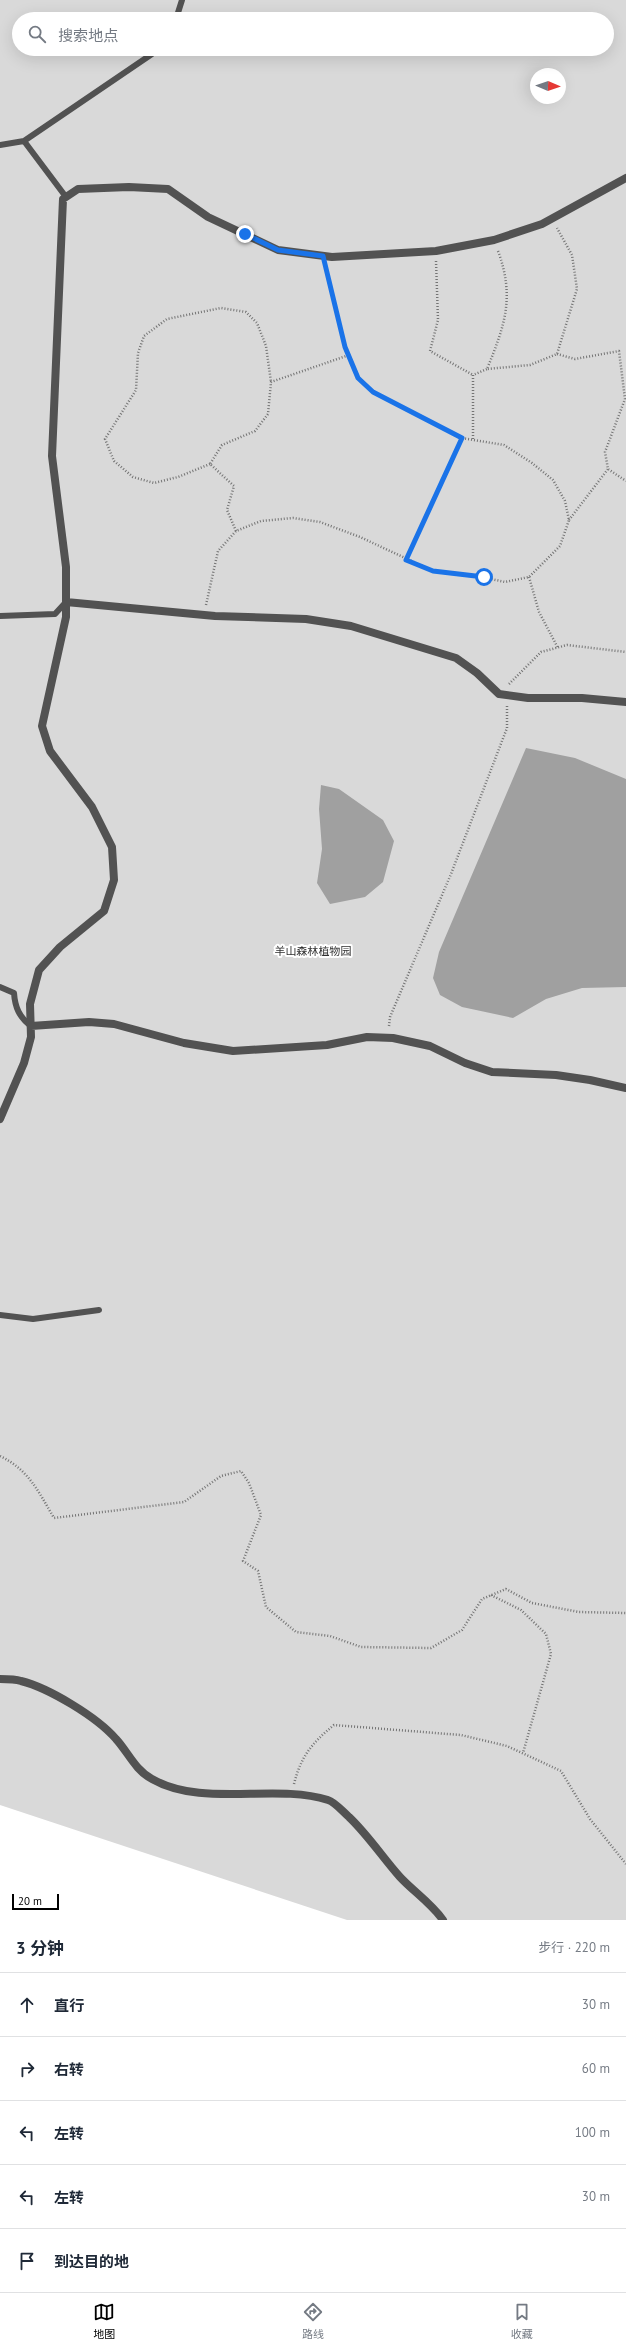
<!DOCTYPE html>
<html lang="zh">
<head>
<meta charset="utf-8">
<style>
	body { margin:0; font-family:"PT Sans","Noto Sans SC",sans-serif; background:#f6f6f7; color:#1f2937 }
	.compass { position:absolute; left:530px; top:68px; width:36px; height:36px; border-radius:50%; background:#fff; box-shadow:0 4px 16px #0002; rotate:92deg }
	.scale { position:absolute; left:12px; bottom:10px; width:47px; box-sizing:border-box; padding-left:4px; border:2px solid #000; border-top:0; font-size:11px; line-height:14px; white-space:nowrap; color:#000; -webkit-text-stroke:3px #fff; paint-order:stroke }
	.stop { position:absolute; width:12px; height:12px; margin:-9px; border:3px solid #1a73e8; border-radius:50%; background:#fff }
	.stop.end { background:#1a73e8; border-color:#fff; box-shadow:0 1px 4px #0008 }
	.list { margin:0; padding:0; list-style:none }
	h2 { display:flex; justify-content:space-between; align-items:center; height:52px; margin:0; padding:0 16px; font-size:17px }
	h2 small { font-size:13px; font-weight:400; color:#747a83 }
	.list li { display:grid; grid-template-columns:26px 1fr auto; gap:12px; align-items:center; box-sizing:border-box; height:64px; padding:0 16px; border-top:1px solid #e0e1e3 }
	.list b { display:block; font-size:15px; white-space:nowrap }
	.list em { font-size:13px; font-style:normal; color:#747a83 }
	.icon { flex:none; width:22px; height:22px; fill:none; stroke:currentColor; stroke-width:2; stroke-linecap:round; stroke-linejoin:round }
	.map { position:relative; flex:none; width:626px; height:1920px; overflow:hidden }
	.search { position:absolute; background:#fff; box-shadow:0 4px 16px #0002; left:12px; right:12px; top:12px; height:44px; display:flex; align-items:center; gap:10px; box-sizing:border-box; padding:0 14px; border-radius:22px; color:#747a83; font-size:15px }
	.sheet { height:372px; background:#fff }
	nav { display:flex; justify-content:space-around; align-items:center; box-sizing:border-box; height:56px; border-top:1px solid #e0e1e3; background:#fff; font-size:11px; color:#747a83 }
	nav a { display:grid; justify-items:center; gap:2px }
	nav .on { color:#000 }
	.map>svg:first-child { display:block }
</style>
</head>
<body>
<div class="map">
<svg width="626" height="1920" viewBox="0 0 626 1920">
	<rect width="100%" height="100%" fill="#fff"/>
	<path fill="#d9d9d9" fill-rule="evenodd" d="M 0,0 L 626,0 L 626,1920 L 347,1920 L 0,1805 ZM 19,19 L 607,19 L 607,49 L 19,49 ZM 536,74 L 560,74 L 560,98 L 536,98 Z"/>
	<path fill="#a0a0a0" d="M 526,748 L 575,758 L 626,779 L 626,987 L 582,988 L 546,999 L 513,1018 L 462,1007 L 440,995 L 433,978 L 439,952 Z
		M 321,785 L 339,789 L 383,820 L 394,841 L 383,882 L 365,897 L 330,904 L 317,883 L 322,849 L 319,809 Z"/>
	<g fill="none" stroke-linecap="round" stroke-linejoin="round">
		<path stroke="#747474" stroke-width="2.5" stroke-dasharray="1 2" stroke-linecap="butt" d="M 498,251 C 515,297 505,325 487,369 L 530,365 L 557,354 L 577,289 L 572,255 L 557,228
			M 436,261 L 438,320 L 430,351 L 473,375
			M 557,354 L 575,359 L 619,351 L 625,399 L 605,452 L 608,469 L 626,481
			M 473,439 L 473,375 L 487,369
			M 210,464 L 178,477 L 154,483 L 133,477 L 114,461 L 105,439 L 136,390 L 138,353 L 144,336 L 167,319 L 221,308 L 246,312 L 257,323 L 266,346 L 271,382
			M 569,520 L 608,469
			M 236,531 L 227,510 L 234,486 L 210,464 L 222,445 L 255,431 L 268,414 L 271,382 L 349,355
			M 406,560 L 462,438
			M 529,577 L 539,612 L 558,648
			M 206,605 L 218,551 L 236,531 L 261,521 L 293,518 L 320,522 L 360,537 L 433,571 L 473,575 L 505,582 L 529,577 L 560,546 L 569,520 L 565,501 L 553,480 L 532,463 L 504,445 L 462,438 L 373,392 L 358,377 L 345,347 L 326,268
			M 509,684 L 541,652 L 567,645 L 626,652
			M 389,1026 L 390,1017 L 451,874 L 507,728 L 507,706
			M 0,1456 C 29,1470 38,1491 54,1518 L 184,1502 L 221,1476 L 241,1471 L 249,1483 L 261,1515 L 243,1561 L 258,1571 L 266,1607 L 296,1632 L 330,1636 L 361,1647 L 431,1648 L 462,1630 L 482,1599 L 506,1589 L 532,1603 L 579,1612 L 626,1613
			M 491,1595 L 521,1610 L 546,1634 L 551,1654 L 523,1753
			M 294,1784 C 301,1756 312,1743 334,1725 L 461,1735 L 507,1746 L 561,1771 L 590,1819 L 626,1864"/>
		<path stroke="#525252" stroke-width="6" d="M 176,19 L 182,0
			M 24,141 L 66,197
			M 0,145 L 24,141 L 152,54 L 156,49
			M 0,616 L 55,614 L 66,602
			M 0,987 L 14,993 C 15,1007 19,1017 31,1026
			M 0,1315 L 33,1319 L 99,1310"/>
		<path stroke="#525252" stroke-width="8" d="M 66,602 L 215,616 L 306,619 L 351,626 L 456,658 L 477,673 L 499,694 L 528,698 L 582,698 L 626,702
			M 31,1026 L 89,1022 L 114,1024 L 184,1043 L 233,1051 L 327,1045 L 367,1037 L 393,1038 L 430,1046 L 465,1063 L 492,1072 L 556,1075 L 590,1080 L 626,1088
			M 0,1119 L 24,1063 L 31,1037 L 30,1004 L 39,970 L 60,947 L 104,911 L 114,880 L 112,847 L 92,807 L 50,751 L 42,726 L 66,617 L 66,567 L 52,456 L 63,199 L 78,189 L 129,187 L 168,189 L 208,217 L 278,250 L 332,257 L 436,251 L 494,240 L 542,224 L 626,178
			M 0,1679 C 7,1679 15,1679 21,1681 C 49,1688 97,1717 116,1739 C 128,1752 135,1770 152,1779 C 203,1808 274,1783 328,1800 C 335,1802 343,1812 349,1817 C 368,1835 383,1858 400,1877 C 414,1892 431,1903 443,1920"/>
	</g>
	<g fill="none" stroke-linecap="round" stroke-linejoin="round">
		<path stroke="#1a73e8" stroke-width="5" d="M 245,234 L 278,250 L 323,256 L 345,347 L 358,378 L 373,392 L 462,438 L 406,560 L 433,571 L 484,577"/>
	</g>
	<g text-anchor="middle" stroke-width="4" stroke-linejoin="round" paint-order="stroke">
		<g font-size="11" fill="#303030" stroke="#fff">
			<text x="313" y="955">羊山森林植物园</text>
		</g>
	</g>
</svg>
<svg class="compass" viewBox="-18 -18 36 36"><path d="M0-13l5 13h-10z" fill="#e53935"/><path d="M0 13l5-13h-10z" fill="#747a83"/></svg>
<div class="scale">20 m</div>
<div class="stop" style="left:484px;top:577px"></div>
<div class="stop end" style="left:245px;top:234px"></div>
<div class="search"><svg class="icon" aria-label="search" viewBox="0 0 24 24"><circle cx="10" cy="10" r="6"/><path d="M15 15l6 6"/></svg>搜索地点</div>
</div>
<section class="sheet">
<h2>3 分钟<small>步行 · 220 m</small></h2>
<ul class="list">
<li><svg class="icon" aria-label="ahead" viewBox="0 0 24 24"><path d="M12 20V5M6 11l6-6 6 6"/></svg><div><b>直行</b></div><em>30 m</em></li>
<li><svg class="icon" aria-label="right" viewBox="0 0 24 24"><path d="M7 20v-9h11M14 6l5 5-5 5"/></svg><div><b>右转</b></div><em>60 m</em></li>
<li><svg class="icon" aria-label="left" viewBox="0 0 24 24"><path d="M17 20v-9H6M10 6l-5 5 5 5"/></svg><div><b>左转</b></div><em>100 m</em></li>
<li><svg class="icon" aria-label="left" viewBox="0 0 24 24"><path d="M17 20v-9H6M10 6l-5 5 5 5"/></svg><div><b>左转</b></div><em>30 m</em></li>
<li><svg class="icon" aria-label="arrive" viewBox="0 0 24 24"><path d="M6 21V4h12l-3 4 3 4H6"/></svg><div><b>到达目的地</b></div></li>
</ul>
</section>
<nav>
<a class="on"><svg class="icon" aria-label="map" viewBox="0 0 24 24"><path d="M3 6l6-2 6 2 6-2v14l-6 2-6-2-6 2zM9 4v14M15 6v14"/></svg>地图</a>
<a><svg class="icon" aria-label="directions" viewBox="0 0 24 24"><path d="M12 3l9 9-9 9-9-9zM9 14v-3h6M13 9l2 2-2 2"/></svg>路线</a>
<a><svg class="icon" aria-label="saved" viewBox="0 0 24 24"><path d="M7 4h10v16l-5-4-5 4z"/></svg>收藏</a>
</nav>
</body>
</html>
